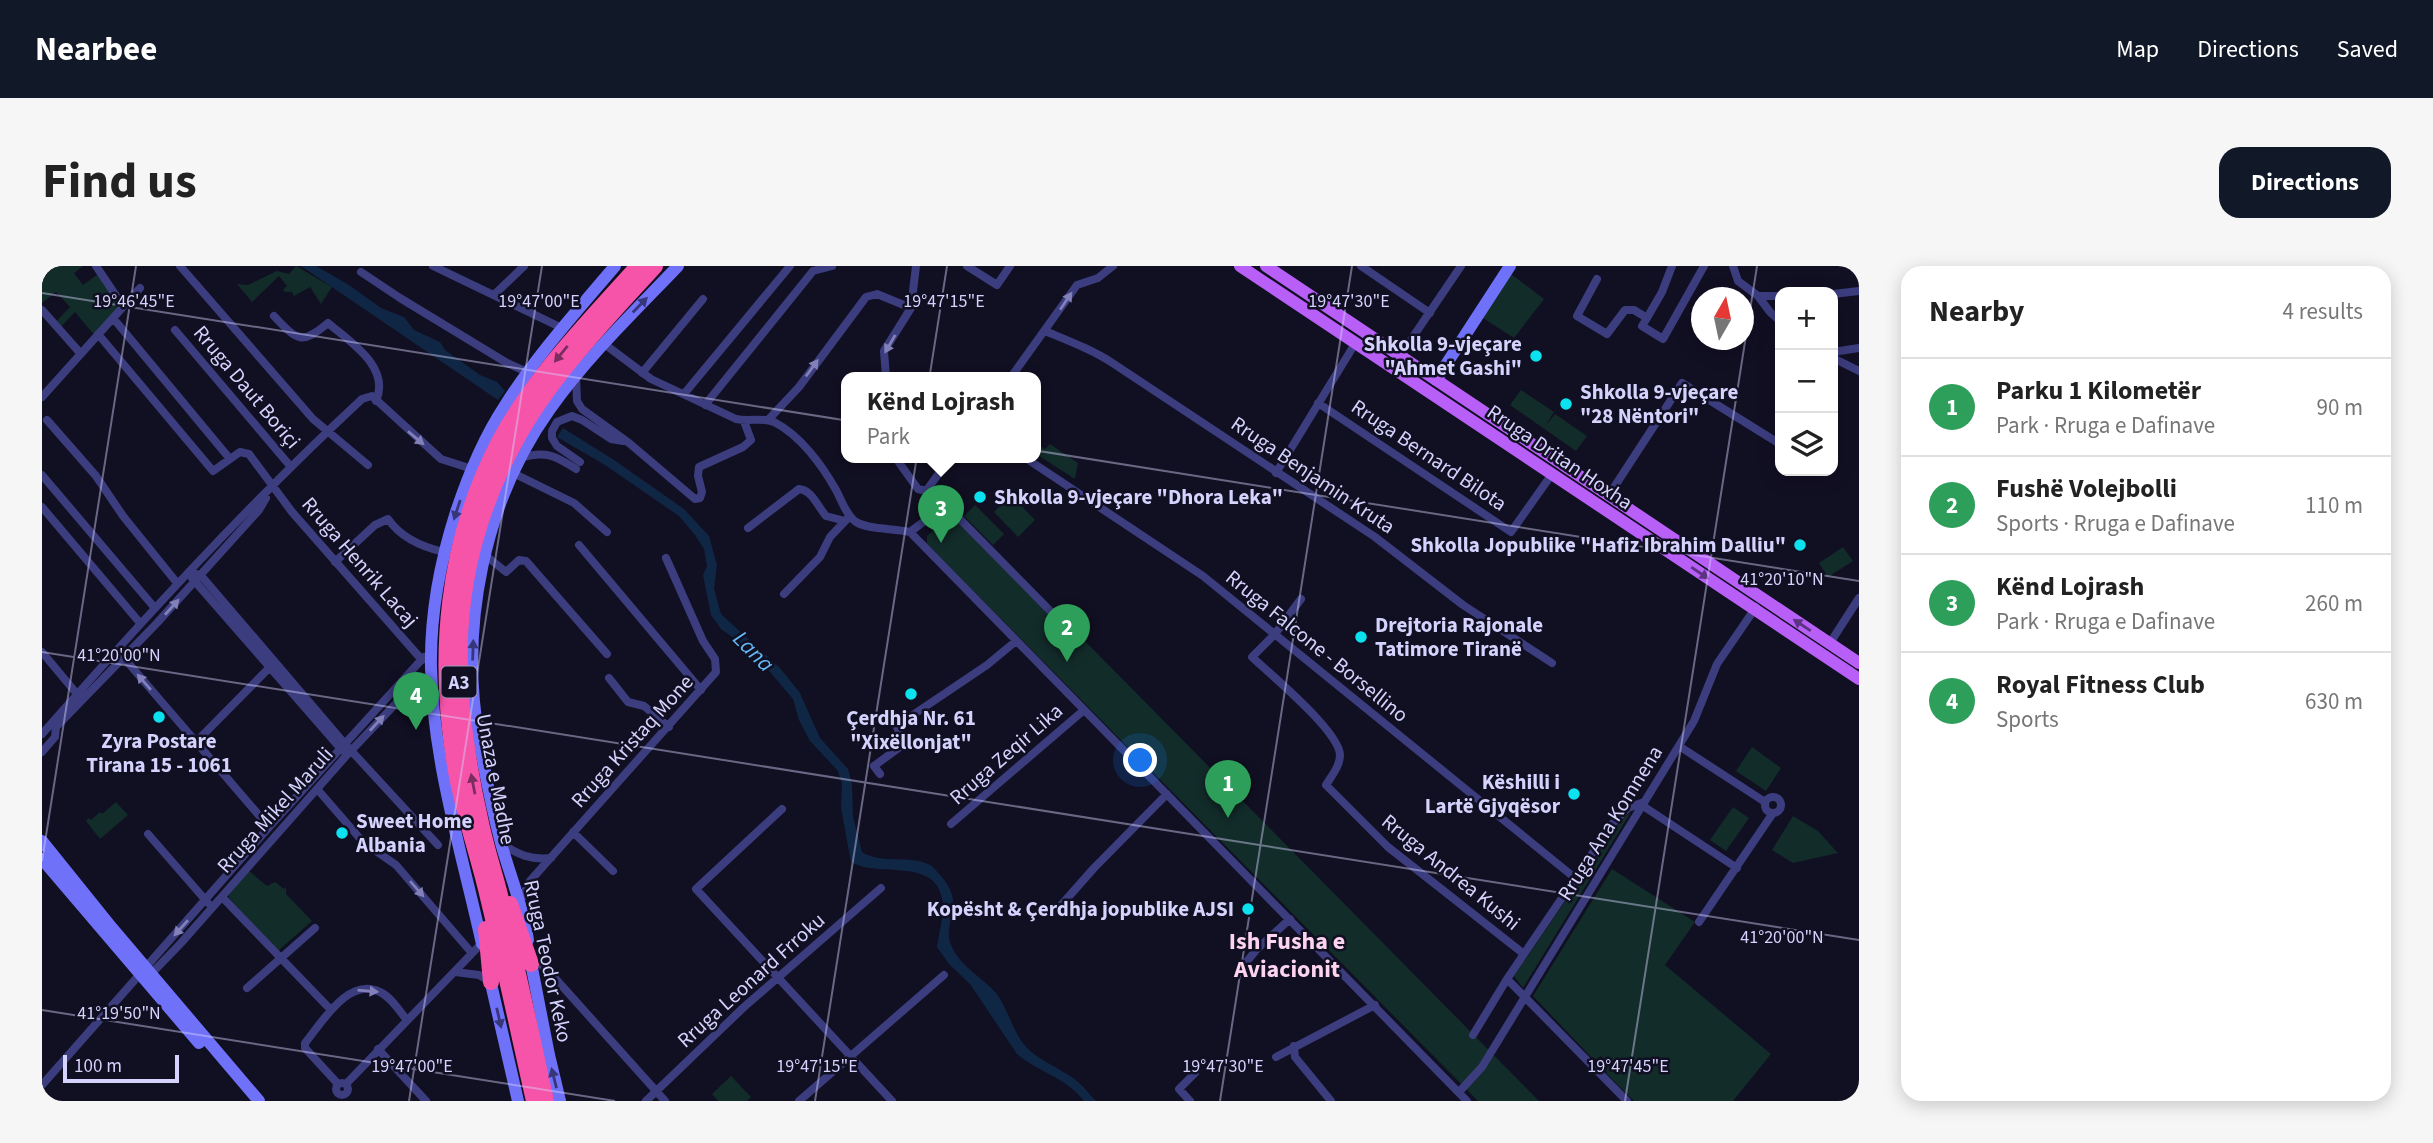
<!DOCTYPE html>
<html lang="en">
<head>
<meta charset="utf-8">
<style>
	body { margin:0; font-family:"Source Sans 3",sans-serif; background:#f6f6f6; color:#222 }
	.controls { position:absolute; right:21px; top:21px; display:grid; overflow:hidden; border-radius:14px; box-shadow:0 4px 18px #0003 }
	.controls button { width:63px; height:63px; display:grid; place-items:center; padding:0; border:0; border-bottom:2px solid #e0e0e0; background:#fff; color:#222; font:35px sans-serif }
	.compass { position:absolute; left:1649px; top:21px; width:63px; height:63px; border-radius:50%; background:#fff; box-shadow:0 4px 18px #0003; rotate:9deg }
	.scale { position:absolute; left:21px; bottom:18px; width:116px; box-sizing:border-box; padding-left:7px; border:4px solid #d5d2fd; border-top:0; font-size:19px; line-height:24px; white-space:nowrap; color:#d5d2fd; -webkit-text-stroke:5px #110f22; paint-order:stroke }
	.you { position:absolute; left:1099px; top:495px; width:24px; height:24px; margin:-18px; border:5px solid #fff; border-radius:50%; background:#1a73e8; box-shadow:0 0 0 10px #1a73e833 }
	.badge { display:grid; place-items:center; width:46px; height:46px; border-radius:50%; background:#111827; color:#fff; font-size:23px; font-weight:700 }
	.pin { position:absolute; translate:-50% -58px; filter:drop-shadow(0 2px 4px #0008) }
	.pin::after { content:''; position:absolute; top:37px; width:24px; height:21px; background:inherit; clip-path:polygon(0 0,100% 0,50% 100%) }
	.popup { position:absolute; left:799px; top:106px; width:200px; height:91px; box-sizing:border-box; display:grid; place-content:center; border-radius:14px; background:#fff; filter:drop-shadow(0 2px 5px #0005); font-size:23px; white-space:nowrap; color:#767676 }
	.popup b { font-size:26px; color:#222 }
	.popup::after { content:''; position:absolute; left:50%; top:100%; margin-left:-14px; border:14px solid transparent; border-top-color:#fff }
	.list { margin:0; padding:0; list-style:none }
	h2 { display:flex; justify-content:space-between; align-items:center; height:91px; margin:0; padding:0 28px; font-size:30px }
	h2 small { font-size:23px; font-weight:400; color:#767676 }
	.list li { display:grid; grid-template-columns:46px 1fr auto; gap:21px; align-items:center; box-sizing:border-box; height:98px; padding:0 28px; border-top:2px solid #e0e0e0 }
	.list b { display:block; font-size:26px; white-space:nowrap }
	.list p { margin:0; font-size:23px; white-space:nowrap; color:#767676 }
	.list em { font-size:23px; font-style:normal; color:#767676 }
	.icon { flex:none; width:38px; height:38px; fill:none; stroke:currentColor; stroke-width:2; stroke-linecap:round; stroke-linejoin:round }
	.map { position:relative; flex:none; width:1817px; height:835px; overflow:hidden; border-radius:21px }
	header { display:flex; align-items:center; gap:42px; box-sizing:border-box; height:98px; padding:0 35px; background:#111827; color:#fff }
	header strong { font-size:33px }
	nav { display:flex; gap:38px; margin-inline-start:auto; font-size:24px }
	.intro { display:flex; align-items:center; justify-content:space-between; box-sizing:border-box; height:168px; padding:0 42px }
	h1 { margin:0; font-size:49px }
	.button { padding:18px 32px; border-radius:21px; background:#111827; color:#fff; font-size:24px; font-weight:700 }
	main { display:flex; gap:42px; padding:0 42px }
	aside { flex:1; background:#fff; border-radius:21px; box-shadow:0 4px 18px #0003 }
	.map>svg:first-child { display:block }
</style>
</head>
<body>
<header>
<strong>Nearbee</strong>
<nav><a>Map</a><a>Directions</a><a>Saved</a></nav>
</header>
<div class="intro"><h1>Find us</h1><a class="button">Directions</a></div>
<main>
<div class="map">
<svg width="1817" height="835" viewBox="0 0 1817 835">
	<rect width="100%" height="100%" fill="#110f22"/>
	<path fill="#122c2a" d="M 0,0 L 41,0 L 32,7 L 41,19 L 56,8 L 78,40 L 53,70 L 33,46 L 18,62 L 13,57 L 28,41 L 14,26 L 0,37 Z
		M 254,0 L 290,21 L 279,38 L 268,21 L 252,30 L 250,26 L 243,26 L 241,24 L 245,20 L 237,10 L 210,36 L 195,18 L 206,19 L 235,5 L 247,8 Z
		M 1469,8 L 1502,33 L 1472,72 L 1441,52 Z
		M 1479,124 L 1512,146 L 1504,159 L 1513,148 L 1545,170 L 1534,185 L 1468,139 Z
		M 993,177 L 1003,183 L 1008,178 L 1036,197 L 1033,213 L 994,188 Z
		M 969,229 L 993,254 L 976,271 L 952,246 Z
		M 933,239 L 962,268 L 951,279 L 922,250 Z
		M 907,250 L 912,251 L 1027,368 L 1032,364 L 1039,371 L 1497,835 L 1436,835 L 885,278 L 885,270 Z
		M 1801,281 L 1811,295 L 1786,311 L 1777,297 Z
		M 1710,481 L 1739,502 L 1724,525 L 1694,505 Z
		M 74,536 L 86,549 L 58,573 L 44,555 L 47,552 L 49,554 L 58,546 L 60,548 Z
		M 1691,541 L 1707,552 L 1684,585 L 1668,574 Z
		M 1589,546 L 1481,722 L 1472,710 L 1579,554 Z
		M 1751,550 L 1776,565 L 1796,587 L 1751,597 L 1730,584 Z
		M 1570,603 L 1653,656 L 1623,699 L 1729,788 L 1691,835 L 1592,835 L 1565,808 L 1564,804 L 1567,798 L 1559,790 L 1554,793 L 1549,791 L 1491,730 Z
		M 207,605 L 225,620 L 233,616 L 242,623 L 244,621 L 244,628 L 270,655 L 236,685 L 187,632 L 187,628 Z
		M 689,810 L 709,831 L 705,835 L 676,835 L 670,828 Z"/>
	<path fill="#102645" d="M 259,0 L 274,0 L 307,19 L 339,42 L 362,51 L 372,64 L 398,76 L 403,84 L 438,109 L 455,116 L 463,125 L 456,134 Z
		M 521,162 L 572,194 L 642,243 L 667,270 L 675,299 L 672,322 L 679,348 L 738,402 L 758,427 L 778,472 L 806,503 L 810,518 L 811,551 L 820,586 C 840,599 867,588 888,599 C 892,601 896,607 899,610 C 926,641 898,657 910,681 C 919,701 940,711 954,727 C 967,744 971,768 986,783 C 999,795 1017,802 1031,812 C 1040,818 1046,827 1054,835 L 1042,835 C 1025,812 996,806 975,788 L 928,718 L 907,698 L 895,681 C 897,666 903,647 900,632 C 892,591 835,612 809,596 L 799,542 L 800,518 L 796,505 L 768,475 L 757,454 L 751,433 L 723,400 L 700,378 L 679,363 L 669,349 L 661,309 L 665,300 L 662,283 L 653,269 L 637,250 L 563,199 L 515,171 Z"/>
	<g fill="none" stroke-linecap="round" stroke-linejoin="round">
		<path stroke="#3c3d7f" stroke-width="8" d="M 54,0 L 81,40
			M 138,0 L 271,153 L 326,199
			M 391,0 L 520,62
			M 925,0 L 955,19 L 968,0
			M 1319,0 L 1388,47
			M 1691,0 L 1696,15 L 1716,30 L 1728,46 L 1738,55
			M 319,6 L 358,32 L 465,97 L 485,106
			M 1555,13 L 1535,50 L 1565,68 L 1583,44 L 1592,44 L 1605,52 L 1600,60 L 1621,73 L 1662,0
			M 1791,28 L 1817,25
			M 452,29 L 482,0
			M 1716,30 L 1738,30
			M 0,44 L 39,88
			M 232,50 C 255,74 259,80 286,57 C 308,76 349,101 334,135
			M 71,52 L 188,193
			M 1605,52 L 1620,26 L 1630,0
			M 133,64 L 249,201
			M 1003,65 C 1027,75 1051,84 1072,98 L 1333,271 L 1421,339 L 1510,397
			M 56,68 L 171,205 L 198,186 L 207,188 L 250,246 L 380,394
			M 561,77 L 609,113 L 694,153 C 707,156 720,151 732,156 C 758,169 780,199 794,224 C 800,235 804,249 814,256 C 827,264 852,262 868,266
			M 1791,86 L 1817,82
			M 1358,90 L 1419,0
			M 1791,92 L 1817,105
			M 600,107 L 661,33
			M 534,111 L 535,135 L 540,143 L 587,177 L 653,233 L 658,232 L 660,226 L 656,210 L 657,201 L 701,181 L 709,174 L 702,155
			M 844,111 L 842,85 L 869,42 L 874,0
			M 969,111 L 1035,19 L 1056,12 L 1071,0
			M 642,128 L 748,0
			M 0,131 L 98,22
			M 1276,137 L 1469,266 L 1510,208
			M 663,139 L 771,5 L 790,0
			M 5,154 L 54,210 L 81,250 L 135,317
			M 726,154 L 757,121 L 824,31 L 835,28 L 869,42
			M 853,191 L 876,223 L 884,225 L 892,240
			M 982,191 L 1161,310 L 1533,612
			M 479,192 C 503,184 514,190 534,203
			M 538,196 L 515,180 L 510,172 L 510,165 L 515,156 L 530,150 L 540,154 L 569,173 L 581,175
			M 1783,205 L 1784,206
			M 471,207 L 532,237 L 565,266
			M 1234,207 L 1314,76
			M 0,209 L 112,341
			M 884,225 L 909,191
			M 1567,229 L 1640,117 L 1738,178
			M 892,240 L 907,242 L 1025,362
			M 0,241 L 98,357
			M 706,262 L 757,223 C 770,224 776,241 784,250 L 803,255
			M 868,266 L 1425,835
			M 868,266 L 888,251 L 892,240
			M 537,279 L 659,424
			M 443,289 L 464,306 L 477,294 L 484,295 L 565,388
			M 293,296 L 333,259 L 346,253 C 359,272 380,281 402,286
			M 147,306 L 158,309 L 162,313 L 303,478 L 396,579
			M 150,312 L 300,484
			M 742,328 L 778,291 L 788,271 L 806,252
			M 1259,333 L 1233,368 L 1210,391 C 1228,408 1297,465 1298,489 C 1298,500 1290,509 1284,519 L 1346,581 L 1482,688
			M 1788,377 L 1817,332
			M 0,386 L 35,428
			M 82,392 L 227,561
			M 567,412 L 586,436 L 602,440 L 627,461
			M 0,468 C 102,352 207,238 320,133 L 330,130 L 399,193 L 430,203
			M 154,476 L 228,401
			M 1637,480 L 1723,536
			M 0,486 L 13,471 L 14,461 L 115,357 L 217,244 L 224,232
			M 838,508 L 832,500 L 862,478 L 855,461 L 859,457 L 945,399 L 974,375
			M 276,524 L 321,576 L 354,599 L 429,686
			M1723 539a8 8 0 1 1 16 0a8 8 0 1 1-16 0Z
			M 1601,540 L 1695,602
			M 740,543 L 654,623 L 850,835
			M 909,558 L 1042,444
			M 531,566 L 571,605
			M 106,568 L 166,637
			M 460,578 C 477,589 488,594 509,592
			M 180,631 L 289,744
			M 478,636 L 488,615 L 674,406 L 673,393 L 661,375 L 624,292
			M 1014,645 L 1052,602 L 1125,528
			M 1657,656 L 1731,547
			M 489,698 L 497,698 L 503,701 L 623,835
			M 104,701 L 227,561 L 382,391
			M 1197,705 L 1215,683 L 1248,653
			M 413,706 L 437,709 L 449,716
			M 109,708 L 139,677 L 304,490 L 361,430 L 375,429 L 392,440
			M 1465,713 L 1585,835
			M 205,722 L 273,662
			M 1431,769 L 1465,713 L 1571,557 L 1586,542 L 1602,536
			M 1252,780 L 1253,791 L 1289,835
			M 336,783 L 384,835
			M 1234,791 L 1333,739
			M294 823a6 6 0 1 1 12 0a6 6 0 1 1-12 0Z
			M 296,818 L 263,782 L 263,777 C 279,758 306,710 338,726 C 349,731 357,744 364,753
			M 304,818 L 440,677
			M 0,819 L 98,708
			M 1417,826 L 1440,801 L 1652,455 L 1675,398 L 1714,341
			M 604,835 L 702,741 L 839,622
			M 757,835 L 902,709
			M 1148,835 L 1137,823 L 1153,807"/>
		<path stroke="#6f71f8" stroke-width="12" d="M 1394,114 L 1468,0
			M 0,575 L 70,662 L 217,835
			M 0,593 L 157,777
			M 486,674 C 481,640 468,610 459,577 C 450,543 443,507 437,473 C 417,361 442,235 508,143 C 545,91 592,46 636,0
			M 440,678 C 420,587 391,496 389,402 C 388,350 398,296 414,246 C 426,210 441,173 462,141 C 494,90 534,46 573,0
			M 488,692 L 507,789 L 518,835
			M 447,709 L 476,835"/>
		<path stroke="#b85ff7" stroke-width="12" d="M 1198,0 L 1817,413
			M 1224,0 L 1817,397"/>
		<path stroke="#f654a9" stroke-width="16" d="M 468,638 L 489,698
			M 444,663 L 449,716
			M 492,835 C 476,764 461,693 444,623 C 434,583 421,545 414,505 C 394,392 404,276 458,174 C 493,109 547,55 596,0
			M 504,835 C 489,766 474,697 458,629 C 452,605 444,581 439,557 C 408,421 404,304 472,178 C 506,113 564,54 613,0"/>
	</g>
	<defs><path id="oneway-solid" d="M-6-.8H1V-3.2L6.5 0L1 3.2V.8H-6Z" transform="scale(1.75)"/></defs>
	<g fill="#8180b8">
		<use href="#oneway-solid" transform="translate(1024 35) rotate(-56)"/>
		<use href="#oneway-solid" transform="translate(848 78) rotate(120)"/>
		<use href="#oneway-solid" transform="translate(770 102) rotate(-54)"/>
		<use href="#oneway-solid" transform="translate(374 172) rotate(40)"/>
		<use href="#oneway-solid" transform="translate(130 341) rotate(-48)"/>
		<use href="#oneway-solid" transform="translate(102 416) rotate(-131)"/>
		<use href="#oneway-solid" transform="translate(335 457) rotate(-47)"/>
		<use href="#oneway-solid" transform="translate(375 623) rotate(49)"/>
		<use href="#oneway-solid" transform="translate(139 662) rotate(132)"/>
		<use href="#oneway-solid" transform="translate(326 725) rotate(5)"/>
	</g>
	<g fill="#373678">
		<use href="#oneway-solid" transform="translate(598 39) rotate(-46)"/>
		<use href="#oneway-solid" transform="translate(415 244) rotate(108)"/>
		<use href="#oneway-solid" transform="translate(431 384) rotate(-88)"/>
		<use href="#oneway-solid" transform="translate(457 752) rotate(77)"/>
		<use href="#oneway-solid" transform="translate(512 812) rotate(-104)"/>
	</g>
	<g fill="#782e5f">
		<use href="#oneway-solid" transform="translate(519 88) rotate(129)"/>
		<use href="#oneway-solid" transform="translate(431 518) rotate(-101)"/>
	</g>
	<g fill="#5c3382">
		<use href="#oneway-solid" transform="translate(1658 307) rotate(34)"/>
		<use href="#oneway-solid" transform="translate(1760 359) rotate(-146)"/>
	</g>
	<path fill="none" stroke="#d5d2fd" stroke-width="2" stroke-opacity="0.45" d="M 0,27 L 1817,315M 0,386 L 1817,674M 0,595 L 94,0M 0,744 L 573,835M 367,835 L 500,0M 773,835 L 905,0M 1178,835 L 1310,0M 1583,835 L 1715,0"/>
	<g fill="#0ce2ef" stroke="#110f22" stroke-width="2.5">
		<circle cx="1494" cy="90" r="7"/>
		<circle cx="1524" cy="138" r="7"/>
		<circle cx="938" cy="231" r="7"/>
		<circle cx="1758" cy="279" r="7"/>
		<circle cx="1319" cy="371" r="7"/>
		<circle cx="869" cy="428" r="7"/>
		<circle cx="117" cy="451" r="7"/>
		<circle cx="1532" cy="528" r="7"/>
		<circle cx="300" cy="567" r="7"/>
		<circle cx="1206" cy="643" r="7"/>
	</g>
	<g text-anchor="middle" stroke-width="5" stroke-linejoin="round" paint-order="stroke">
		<rect fill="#110f22" stroke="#9a98bb" stroke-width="2" x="399.5" y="400.5" width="35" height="31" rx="5"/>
		<g font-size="19" font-weight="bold" fill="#d5d2fd">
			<text x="417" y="423">A3</text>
		</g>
		<g font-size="21" font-weight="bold" fill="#d5d2fd" stroke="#110f22" text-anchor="end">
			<text x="1480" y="85">Shkolla 9-vjeçare<tspan x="1480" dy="24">"Ahmet Gashi"</tspan></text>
			<text x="1538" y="133" text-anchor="start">Shkolla 9-vjeçare<tspan x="1538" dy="24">"28 Nëntori"</tspan></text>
			<text x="952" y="238" text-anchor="start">Shkolla 9-vjeçare "Dhora Leka"</text>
			<text x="1744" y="286">Shkolla Jopublike "Hafiz Ibrahim Dalliu"</text>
			<text x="1333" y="366" text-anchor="start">Drejtoria Rajonale<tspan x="1333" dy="24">Tatimore Tiranë</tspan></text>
			<text x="869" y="459" text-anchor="middle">Çerdhja Nr. 61<tspan x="869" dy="24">"Xixëllonjat"</tspan></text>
			<text x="117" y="482" text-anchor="middle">Zyra Postare<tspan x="117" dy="24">Tirana 15 - 1061</tspan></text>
			<text x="1518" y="523">Këshilli i<tspan x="1518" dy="24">Lartë Gjyqësor</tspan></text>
			<text x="314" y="562" text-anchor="start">Sweet Home<tspan x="314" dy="24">Albania</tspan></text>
			<text x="1192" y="650">Kopësht &amp; Çerdhja jopublike AJSI</text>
		</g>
		<g font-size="21" fill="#d5d2fd" stroke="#110f22">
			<text transform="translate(205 121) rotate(50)" y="7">Rruga Daut Boriçi</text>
			<text transform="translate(1387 189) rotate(34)" y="7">Rruga Bernard Bilota</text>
			<text transform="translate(1518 191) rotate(34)" y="7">Rruga Dritan Hoxha</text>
			<text transform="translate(1271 209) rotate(34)" y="7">Rruga Benjamin Kruta</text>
			<text transform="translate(318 296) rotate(49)" y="7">Rruga Henrik Lacaj</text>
			<text transform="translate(1275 380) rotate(39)" y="7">Rruga Falcone - Borsellino</text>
			<text transform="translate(590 475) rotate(-48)" y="7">Rruga Kristaq Mone</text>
			<text transform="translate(964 488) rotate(-41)" y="7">Rruga Zeqir Lika</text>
			<text transform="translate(454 513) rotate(79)" y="7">Unaza e Madhe</text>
			<text transform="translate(233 544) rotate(-48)" y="7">Rruga Mikel Maruli</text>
			<text transform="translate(1568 557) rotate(-58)" y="7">Rruga Ana Komnena</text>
			<text transform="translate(1409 606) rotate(39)" y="7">Rruga Andrea Kushi</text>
			<text transform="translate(506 695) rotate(78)" y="7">Rruga Teodor Keko</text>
			<text transform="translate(709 714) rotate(-42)" y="7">Rruga Leonard Frroku</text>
		</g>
		<g font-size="23" font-style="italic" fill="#66baf7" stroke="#110f22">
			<text transform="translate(712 385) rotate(45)" y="8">Lana</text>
		</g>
		<g font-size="24" font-weight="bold" fill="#fdd4f0" stroke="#110f22">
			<text x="1245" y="683">Ish Fusha e<tspan x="1245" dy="28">Aviacionit</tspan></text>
		</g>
	</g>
	<g font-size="18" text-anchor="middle" fill="#d5d2fd" stroke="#110f22" stroke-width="5" stroke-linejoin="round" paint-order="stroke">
		<text x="497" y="41">19°47'00"E</text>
		<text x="902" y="41">19°47'15"E</text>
		<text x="1307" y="41">19°47'30"E</text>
		<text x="92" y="41">19°46'45"E</text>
		<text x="1740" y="319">41°20'10"N</text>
		<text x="77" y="395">41°20'00"N</text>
		<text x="1740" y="677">41°20'00"N</text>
		<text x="77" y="753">41°19'50"N</text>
		<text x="370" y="806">19°47'00"E</text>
		<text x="775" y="806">19°47'15"E</text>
		<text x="1181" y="806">19°47'30"E</text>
		<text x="1586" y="806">19°47'45"E</text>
	</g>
</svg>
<div class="controls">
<button>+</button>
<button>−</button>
<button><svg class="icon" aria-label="layers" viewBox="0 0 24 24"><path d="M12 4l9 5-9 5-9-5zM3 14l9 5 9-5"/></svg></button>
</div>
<svg class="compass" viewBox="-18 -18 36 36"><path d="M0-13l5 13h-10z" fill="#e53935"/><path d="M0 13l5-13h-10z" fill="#767676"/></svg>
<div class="scale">100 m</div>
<div class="you"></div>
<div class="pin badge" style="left:1186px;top:552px;background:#2e9e5b">1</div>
<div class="pin badge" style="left:1025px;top:396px;background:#2e9e5b">2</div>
<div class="pin badge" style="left:899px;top:277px;background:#2e9e5b">3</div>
<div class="popup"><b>Kënd Lojrash</b>Park</div>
<div class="pin badge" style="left:374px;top:464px;background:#2e9e5b">4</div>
</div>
<aside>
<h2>Nearby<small>4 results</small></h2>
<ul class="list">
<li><span class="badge" style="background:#2e9e5b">1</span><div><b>Parku 1 Kilometër</b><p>Park · Rruga e Dafinave</p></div><em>90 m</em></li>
<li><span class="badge" style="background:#2e9e5b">2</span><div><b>Fushë Volejbolli</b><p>Sports · Rruga e Dafinave</p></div><em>110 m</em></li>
<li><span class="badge" style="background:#2e9e5b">3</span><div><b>Kënd Lojrash</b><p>Park · Rruga e Dafinave</p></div><em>260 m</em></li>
<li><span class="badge" style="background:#2e9e5b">4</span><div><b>Royal Fitness Club</b><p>Sports</p></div><em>630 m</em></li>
</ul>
</aside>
</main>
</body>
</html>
